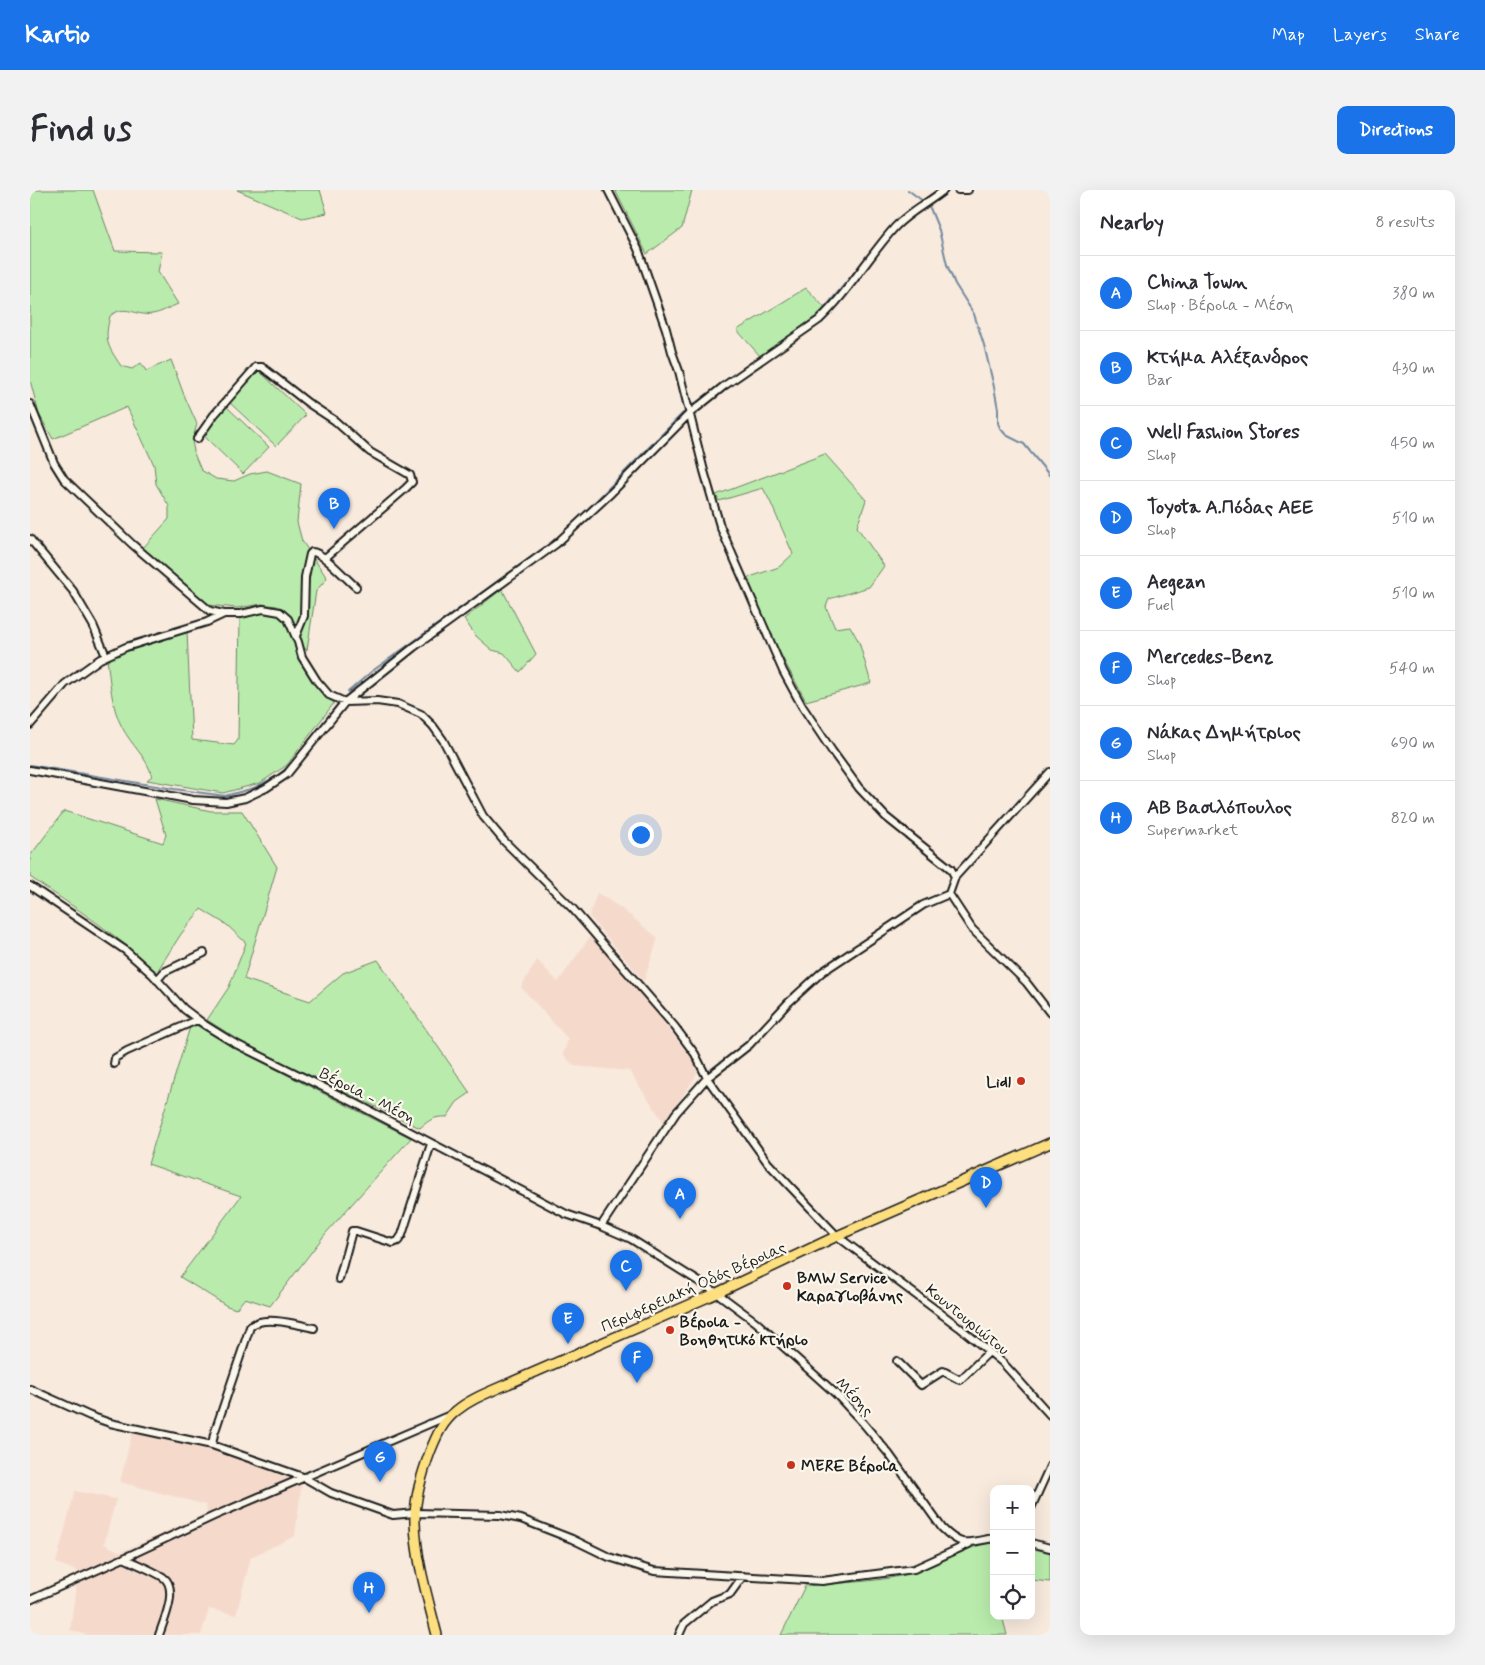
<!DOCTYPE html>
<html lang="en">
<head>
<meta charset="utf-8">
<style>
	body { margin:0; font-family:Mynerve,sans-serif; background:#f2f2f3; color:#2b2b33 }
	.controls { position:absolute; right:15px; bottom:15px; display:grid; overflow:hidden; border-radius:10px; box-shadow:0 5px 20px #0002 }
	.controls button { width:45px; height:45px; display:grid; place-items:center; padding:0; border:0; border-bottom:1px solid #e1e1e2; background:#fff; color:#2b2b33; font:25px sans-serif }
	.you { position:absolute; left:610px; top:644px; width:18px; height:18px; margin:-12px; border:4px solid #fff; border-radius:50%; background:#1a73e8; box-shadow:0 0 0 8px #1a73e833 }
	.badge { display:grid; place-items:center; width:32px; height:32px; border-radius:50%; background:#1a73e8; color:#fff; font-size:16px; font-weight:700 }
	.pin { position:absolute; translate:-50% -41px; filter:drop-shadow(0 1px 2px #0008) }
	.pin::after { content:''; position:absolute; top:26px; width:18px; height:15px; background:inherit; clip-path:polygon(0 0,100% 0,50% 100%) }
	.list { margin:0; padding:0; list-style:none }
	h2 { display:flex; justify-content:space-between; align-items:center; height:65px; margin:0; padding:0 20px; font-size:21px }
	h2 small { font-size:16px; font-weight:400; color:#7c7c81 }
	.list li { display:grid; grid-template-columns:32px 1fr auto; gap:15px; align-items:center; box-sizing:border-box; height:75px; padding:0 20px; border-top:1px solid #e1e1e2 }
	.list b { display:block; font-size:19px; white-space:nowrap }
	.list p { margin:0; font-size:16px; white-space:nowrap; color:#7c7c81 }
	.list em { font-size:16px; font-style:normal; color:#7c7c81 }
	.icon { flex:none; width:28px; height:28px; fill:none; stroke:currentColor; stroke-width:2; stroke-linecap:round; stroke-linejoin:round }
	.map { position:relative; flex:none; width:1020px; height:1445px; overflow:hidden; border-radius:10px }
	header { display:flex; align-items:center; gap:30px; box-sizing:border-box; height:70px; padding:0 25px; background:#1a73e8; color:#fff }
	header strong { font-size:24px }
	nav { display:flex; gap:28px; margin-inline-start:auto; font-size:18px }
	.intro { display:flex; align-items:center; justify-content:space-between; box-sizing:border-box; height:120px; padding:0 30px }
	h1 { margin:0; font-size:35px }
	.button { padding:12px 22px; border-radius:10px; background:#1a73e8; color:#fff; font-size:18px; font-weight:700 }
	main { display:flex; gap:30px; padding:0 30px }
	aside { flex:1; background:#fff; border-radius:10px; box-shadow:0 5px 20px #0002 }
	.map>svg:first-child { display:block }
</style>
</head>
<body>
<header>
<strong>Kartio</strong>
<nav><a>Map</a><a>Layers</a><a>Share</a></nav>
</header>
<div class="intro"><h1>Find us</h1><a class="button">Directions</a></div>
<main>
<div class="map">
<svg width="1020" height="1445" viewBox="0 0 1020 1445">
	<rect width="100%" height="100%" fill="#f8eadd"/>
	<filter id="ink" filterUnits="userSpaceOnUse"><feTurbulence type="fractalNoise" baseFrequency=".02" numOctaves="2"/><feDisplacementMap in="SourceGraphic" scale="10" xChannelSelector="R" yChannelSelector="G"/><feConvolveMatrix kernelMatrix="1 2 1 2 8 2 1 2 1" color-interpolation-filters="sRGB"/></filter>
	<g filter="url(#ink)">
		<path fill="#f5dacc" d="M 567,703 L 588,716 L 628,748 L 614,791 L 559,726 Z
			M 562,744 L 584,769 L 670,879 L 635,934 L 599,881 L 544,876 L 533,864 L 538,849 L 491,797 L 507,770 L 528,792 Z
			M 104,1235 L 178,1249 L 273,1284 L 265,1346 L 221,1367 L 206,1425 L 179,1419 L 171,1445 L 57,1445 L 40,1440 L 48,1381 L 26,1373 L 45,1301 L 86,1309 L 74,1354 L 91,1362 L 177,1323 L 176,1315 L 90,1292 Z"/>
		<path fill="#b9ecac" stroke="#6a8464" d="M 0,0 L 63,0 L 85,61 L 132,62 L 128,82 L 148,114 C 140,117 131,123 122,124 C 106,127 96,113 80,126 C 74,151 77,155 91,176 L 102,179 L 111,173 L 116,181 L 141,170 L 154,205 L 167,234 L 162,251 L 165,266 L 171,280 L 186,289 L 204,291 L 220,284 L 237,281 L 271,294 L 267,332 L 272,351 L 297,388 L 286,401 L 277,460 L 273,457 L 262,428 L 253,419 L 247,416 L 232,414 L 207,418 L 178,415 L 113,358 L 139,329 L 139,316 L 126,294 L 124,275 L 97,217 L 23,249 L 9,224 L 0,190 Z
			M 207,0 L 290,0 L 297,23 L 272,28 Z
			M 585,0 L 662,0 L 652,38 L 617,64 Z
			M 776,98 L 795,118 L 784,128 L 730,166 L 707,140 Z
			M 228,180 L 276,225 L 246,256 L 199,212 Z
			M 197,217 L 239,257 L 213,284 L 172,244 Z
			M 795,264 L 836,310 L 827,337 L 854,376 L 839,397 L 799,409 L 796,417 L 805,438 L 820,436 L 829,452 L 841,493 L 776,511 L 746,456 L 717,388 L 749,377 L 763,364 L 740,311 L 733,298 L 689,311 L 686,305 Z
			M 472,399 L 506,464 L 490,482 L 474,463 L 462,460 L 446,446 L 434,429 Z
			M 233,422 C 240,423 250,423 255,429 C 264,438 265,459 270,470 C 279,486 290,501 304,513 L 257,575 L 230,593 L 193,603 L 117,590 L 122,586 C 117,567 101,555 92,537 C 81,517 80,490 77,468 L 157,442 L 162,550 L 204,555 L 208,550 L 210,426 Z
			M 125,609 L 181,621 L 212,621 L 247,677 L 214,789 L 280,811 L 313,783 L 348,770 L 440,903 L 427,912 L 417,927 C 405,926 399,930 390,938 L 217,855 L 177,830 L 199,797 L 216,753 L 197,735 L 171,719 L 151,744 L 126,783 C 88,744 45,718 0,687 L 0,666 L 34,621 L 133,653 L 136,645 Z
			M 166,835 L 208,860 L 381,948 L 296,1043 L 240,1116 L 215,1108 L 206,1119 L 197,1116 L 150,1087 L 211,1006 L 118,974 L 160,837 Z
			M 964,1352 L 964,1426 L 972,1426 L 977,1445 L 751,1445 L 775,1396 C 811,1392 851,1393 885,1382 C 913,1374 935,1356 964,1352 Z
			M 1001,1358 L 1020,1363 L 1020,1392 L 1001,1390 Z"/>
		<g fill="none" stroke-linecap="round" stroke-linejoin="round">
			<path stroke="#738a9f" stroke-width="2" d="M 878,0 L 893,11
				M 885,17 L 893,11
				M 900,18 L 909,40 L 917,75 L 925,94 L 944,124 L 954,155 L 964,197 L 968,219 L 968,233 L 970,238 L 976,245 L 994,254 L 1020,286
				M 864,34 L 879,21
				M 663,215 L 789,125 L 834,71
				M 549,328 L 653,223
				M 318,502 L 341,482 L 529,347
				M 0,575 L 144,599 L 195,606 L 224,598 L 247,586 L 259,576 L 307,515"/>
			<defs>
				<path id="minor" d="M 578,0 L 608,59 L 636,139 L 642,162 L 649,181 L 674,281 L 690,336 L 753,481 L 772,516 L 802,561 L 829,598 L 856,627 L 921,679 L 925,687 L 919,704 L 942,739 L 996,792 L 1020,823
					M 928,0 L 938,0
					M 0,214 L 24,273 L 34,289 L 102,354 L 180,421 L 194,424 L 211,424 L 233,419 L 250,422 L 258,429 L 268,452 L 272,467 L 287,491 L 299,505 L 315,512 L 347,511 L 368,514 L 391,524 L 403,536 L 413,550 L 453,626 L 474,651 L 543,719 L 645,837 L 665,864 L 677,888 L 738,973 L 807,1046 L 929,1137 L 973,1173 L 1020,1225
					M 167,249 L 184,225 L 226,177 L 232,177 L 278,213 L 304,230 L 340,262 L 380,285 L 382,292 L 375,299 L 295,368
					M 0,349 L 43,401 L 63,435 L 76,466
					M 266,446 L 274,426 L 275,387 L 280,364 L 282,362 C 293,362 315,388 326,397
					M 0,535 L 35,494 L 70,469 L 96,457 L 177,432 L 194,424
					M 0,580 L 163,610 L 196,612 L 215,608 L 236,598 L 257,584 L 315,512 L 384,457 L 526,354 L 581,303 L 659,224 L 694,196 L 789,130 C 818,103 838,67 865,37 C 879,22 898,13 914,0
					M 925,687 L 1020,582
					M 0,696 L 95,760 L 122,784 L 154,819 L 175,835 L 204,853 L 327,914 L 536,1024 L 571,1036 L 601,1049 L 687,1103 L 726,1132 L 806,1204 L 833,1233 L 859,1264 L 912,1338 C 933,1359 938,1352 964,1348
					M 127,790 L 134,782 L 174,763
					M 84,874 L 85,868 L 97,861 L 167,830
					M 571,1036 L 646,923 L 677,888 L 719,855 L 758,813 L 792,782 L 893,715 L 919,704
					M 309,1089 L 322,1041 L 326,1041 L 363,1053 L 368,1051 L 372,1045 L 401,954
					M 867,1171 L 891,1195 L 913,1181 L 930,1190 L 959,1162
					M 0,1199 L 60,1226 L 80,1233 L 182,1255 L 273,1287 L 301,1303 L 363,1325 L 385,1323 L 470,1325 L 491,1329 L 542,1349 L 579,1367 L 624,1381 L 792,1391 L 884,1379 L 939,1354
					M 182,1255 L 184,1244 L 220,1137 C 232,1124 269,1135 284,1138
					M 1001,1318 L 1020,1276
					M 1001,1353 L 1020,1358
					M 94,1368 C 106,1374 122,1380 133,1387 C 149,1398 134,1430 129,1445
					M 0,1410 L 94,1368 L 184,1326 L 420,1225
					M 649,1445 L 654,1434 L 682,1411 L 700,1404 L 713,1386"/>
				<path id="major" d="M 407,1445 C 398,1409 386,1370 385,1333 C 384,1309 392,1284 400,1262 C 406,1247 412,1232 426,1221 C 438,1211 452,1205 466,1199 L 687,1103 L 807,1046 L 1020,953"/>
			</defs>
			<use href="#minor" stroke="#1c1c1c" stroke-width="10"/>
			<use href="#major" stroke="#1c1c1c" stroke-width="12"/>
			<use href="#minor" stroke="#fbf7ec" stroke-width="6"/>
			<use href="#major" stroke="#fddf80" stroke-width="9"/>
		</g>
	</g>
	<g fill="#c8321e" stroke="#fbf7ec" stroke-width="2">
		<circle cx="991" cy="891" r="5"/>
		<circle cx="757" cy="1096" r="5"/>
		<circle cx="640" cy="1140" r="5"/>
		<circle cx="761" cy="1275" r="5"/>
	</g>
	<g text-anchor="middle" stroke-width="4.5" stroke-linejoin="round" paint-order="stroke">
		<g font-size="16" font-weight="bold" fill="#1c1c1c" stroke="#fbf7ec" text-anchor="start">
			<text x="981" y="897" text-anchor="end">Lidl</text>
			<text x="767" y="1093">BMW Service<tspan x="767" dy="18">Καραγιοβάνης</tspan></text>
			<text x="650" y="1137">Βέροια -<tspan x="650" dy="18">Βοηθητικό κτήριο</tspan></text>
			<text x="771" y="1281">MERE Βέροια</text>
		</g>
		<g font-size="16" fill="#1c1c1c" stroke="#fbf7ec">
			<text transform="translate(338 905) rotate(27)" y="6">Βέροια - Μέση</text>
			<text transform="translate(663 1096) rotate(-24)" y="6">Περιφερειακή Οδός Βέροιας</text>
			<text transform="translate(938 1129) rotate(39)" y="6">Κουντουριώτου</text>
			<text transform="translate(825 1206) rotate(46)" y="6">Μέσης</text>
		</g>
	</g>
</svg>
<div class="controls">
<button>+</button>
<button>−</button>
<button><svg class="icon" aria-label="locate" viewBox="0 0 24 24"><circle cx="12" cy="12" r="6"/><path d="M12 2v4M12 18v4M2 12h4M18 12h4"/></svg></button>
</div>
<div class="you"></div>
<div class="pin badge" style="left:650px;top:1029px">A</div>
<div class="pin badge" style="left:304px;top:339px">B</div>
<div class="pin badge" style="left:596px;top:1101px">C</div>
<div class="pin badge" style="left:956px;top:1018px">D</div>
<div class="pin badge" style="left:538px;top:1154px">E</div>
<div class="pin badge" style="left:607px;top:1193px">F</div>
<div class="pin badge" style="left:350px;top:1292px">G</div>
<div class="pin badge" style="left:339px;top:1423px">H</div>
</div>
<aside>
<h2>Nearby<small>8 results</small></h2>
<ul class="list">
<li><span class="badge">A</span><div><b>China Town</b><p>Shop · Βέροια - Μέση</p></div><em>380 m</em></li>
<li><span class="badge">B</span><div><b>Κτήμα Αλέξανδρος</b><p>Bar</p></div><em>430 m</em></li>
<li><span class="badge">C</span><div><b>Well Fashion Stores</b><p>Shop</p></div><em>450 m</em></li>
<li><span class="badge">D</span><div><b>Toyota Α.Πόδας ΑΕΕ</b><p>Shop</p></div><em>510 m</em></li>
<li><span class="badge">E</span><div><b>Aegean</b><p>Fuel</p></div><em>510 m</em></li>
<li><span class="badge">F</span><div><b>Mercedes-Benz</b><p>Shop</p></div><em>540 m</em></li>
<li><span class="badge">G</span><div><b>Νάκας Δημήτριος</b><p>Shop</p></div><em>690 m</em></li>
<li><span class="badge">H</span><div><b>ΑΒ Βασιλόπουλος</b><p>Supermarket</p></div><em>820 m</em></li>
</ul>
</aside>
</main>
</body>
</html>
